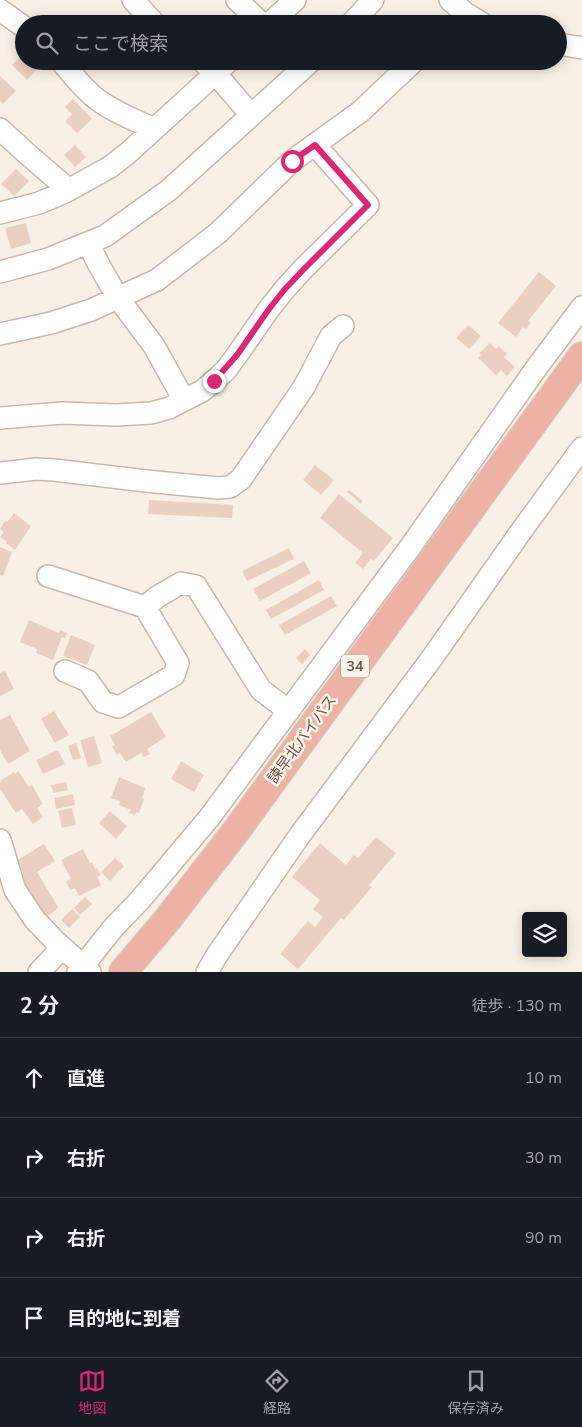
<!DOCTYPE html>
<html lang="ja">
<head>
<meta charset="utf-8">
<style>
	body { margin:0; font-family:"Nunito Sans","Noto Sans JP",sans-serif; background:#20242c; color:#f1f3f6 }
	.controls { position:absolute; right:15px; bottom:15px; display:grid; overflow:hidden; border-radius:5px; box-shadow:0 2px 12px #0003 }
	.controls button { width:45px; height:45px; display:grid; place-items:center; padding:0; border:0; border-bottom:1px solid #363941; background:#171b24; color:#f1f3f6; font:25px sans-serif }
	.stop { position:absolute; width:15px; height:15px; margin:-11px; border:4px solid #db2777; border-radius:50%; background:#fff }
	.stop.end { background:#db2777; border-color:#fff; box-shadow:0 1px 5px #0008 }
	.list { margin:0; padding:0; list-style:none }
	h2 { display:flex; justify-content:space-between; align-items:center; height:65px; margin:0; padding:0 20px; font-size:21px }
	h2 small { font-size:16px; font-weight:400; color:#9ea1a6 }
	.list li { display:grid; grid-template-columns:32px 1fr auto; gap:15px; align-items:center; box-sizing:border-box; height:80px; padding:0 20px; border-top:1px solid #363941 }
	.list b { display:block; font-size:19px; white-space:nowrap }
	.list em { font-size:16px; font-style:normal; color:#9ea1a6 }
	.icon { flex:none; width:28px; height:28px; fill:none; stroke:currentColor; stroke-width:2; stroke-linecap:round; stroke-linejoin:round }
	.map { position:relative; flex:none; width:582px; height:972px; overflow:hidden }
	.search { position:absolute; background:#171b24; box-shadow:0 2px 12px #0003; left:15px; right:15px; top:15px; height:55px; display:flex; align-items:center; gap:12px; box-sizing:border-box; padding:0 18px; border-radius:28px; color:#9ea1a6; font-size:19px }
	.sheet { height:385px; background:#171b24 }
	nav { display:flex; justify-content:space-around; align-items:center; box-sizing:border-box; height:70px; border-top:1px solid #363941; background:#171b24; font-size:14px; color:#9ea1a6 }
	nav a { display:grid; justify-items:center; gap:2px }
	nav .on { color:#db2777 }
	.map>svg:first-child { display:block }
</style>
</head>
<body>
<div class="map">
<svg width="582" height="972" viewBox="0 0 582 972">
	<rect width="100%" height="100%" fill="#f9f0e5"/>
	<path fill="#ebcfc0" d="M 24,52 L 24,61 L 38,61 L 42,64 L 27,80 L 12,65 Z
		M 0,76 L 16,91 L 3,104 L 0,101 Z
		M 73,99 L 92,119 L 77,133 L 65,121 L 72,114 L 65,107 Z
		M 75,145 L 86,157 L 75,167 L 64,155 Z
		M 16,169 L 29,181 L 14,196 L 1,184 Z
		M 26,223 L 31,243 L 11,249 L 5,228 Z
		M 539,272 L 556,286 L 528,321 L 531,323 L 526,330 L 523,327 L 516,337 L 498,323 Z
		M 468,325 L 481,336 L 469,349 L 456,338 Z
		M 490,343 L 496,349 L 499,346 L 507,354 L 504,357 L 515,367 L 507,376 L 501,370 L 496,375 L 478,358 L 481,355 L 479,353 Z
		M 315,465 L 334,480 L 321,495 L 303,480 Z
		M 349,490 L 363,501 L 361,504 L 347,492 Z
		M 339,494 L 393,538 L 374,561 L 371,559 L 363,569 L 355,563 L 363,553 L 320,518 Z
		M 149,500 L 233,505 L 232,518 L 148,514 Z
		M 14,513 L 31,526 L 15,550 L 6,543 L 7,542 L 0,537 L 4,532 L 0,529 L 5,521 L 7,522 Z
		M 0,547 L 12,552 L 3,576 L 0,575 Z
		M 289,548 L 294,559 L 247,581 L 242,571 Z
		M 304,561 L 311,573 L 260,601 L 253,589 Z
		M 319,580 L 324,590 L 271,619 L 266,610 Z
		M 331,596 L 337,606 L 285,635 L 279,625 Z
		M 29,620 L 59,633 L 60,630 L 67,633 L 65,638 L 62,637 L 53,660 L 36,653 L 37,649 L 20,642 Z
		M 71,635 L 95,645 L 87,665 L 63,656 Z
		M 305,649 L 310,655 L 302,664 L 296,658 Z
		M 5,671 L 14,689 L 0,696 L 0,673 Z
		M 54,711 L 69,735 L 55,743 L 41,719 Z
		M 151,712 L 166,737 L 147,749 L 150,754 L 144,757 L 141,753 L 126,762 L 120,753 L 117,755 L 112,747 L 115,745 L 110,736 Z
		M 10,715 L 30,751 L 8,764 L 0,750 L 0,720 Z
		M 94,736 L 102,763 L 88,767 L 80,740 Z
		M 76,743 L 81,758 L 73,760 L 68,746 Z
		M 58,750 L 65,764 L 43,774 L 36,760 Z
		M 181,761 L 204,775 L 194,792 L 171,779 Z
		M 18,771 L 29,787 L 32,785 L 43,804 L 37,808 L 43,817 L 33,824 L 22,809 L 16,813 L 0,789 L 0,783 L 1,782 L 0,781 L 14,772 L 15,774 Z
		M 119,777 L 145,788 L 142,798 L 144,799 L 139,813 L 136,812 L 135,815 L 129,813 L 131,810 L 119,805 L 120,801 L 111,798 Z
		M 66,782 L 68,790 L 53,793 L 51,785 Z
		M 73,794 L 75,805 L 56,809 L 54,798 Z
		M 72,808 L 76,825 L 62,828 L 58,811 Z
		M 110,811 L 127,826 L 116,839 L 99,823 Z
		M 376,837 L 396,853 L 369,885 L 372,887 L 344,920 L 341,918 L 298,969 L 280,954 L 308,921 L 315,927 L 323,917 L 313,909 L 320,900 L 292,877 L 320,843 L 346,865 L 354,855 L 358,858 Z
		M 44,844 L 55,861 L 37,872 L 58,907 L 56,909 L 57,910 L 44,918 L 17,876 L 23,873 L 16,861 Z
		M 83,849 L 90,863 L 92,862 L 95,869 L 97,868 L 101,875 L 97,877 L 101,885 L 79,896 L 75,888 L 70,890 L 66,881 L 71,879 L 61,860 Z
		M 115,858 L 124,866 L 110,881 L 101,872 Z
		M 85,897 L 92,904 L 80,915 L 74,908 Z
		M 72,909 L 80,917 L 69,928 L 61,920 Z"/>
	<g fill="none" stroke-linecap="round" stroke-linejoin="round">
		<defs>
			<path id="minor" d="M 133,0 L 155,24
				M 237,0 L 262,24
				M 450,0 L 465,13 L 483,24
				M 0,10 L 24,27
				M 269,24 L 295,0
				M 351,24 L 373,0
				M 558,44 L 582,48
				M 61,61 C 71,73 81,86 93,96 C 109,110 135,120 154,129
				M 202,61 L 215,73 L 251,115
				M 0,129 L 25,152 L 69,190
				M 0,213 L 39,203 L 65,192 L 110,167 L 128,153 L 229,61
				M 88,243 L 100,267 L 118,298 L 154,346 L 184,400
				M 0,272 L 48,259 L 105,236 L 169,190 L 311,61
				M 0,334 L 51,323 L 91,310 L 157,280 L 218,233 L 292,161 L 360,112 L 414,61
				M 0,418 L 62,413 L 116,415 L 151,413 L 169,408 L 202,391 L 214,381 L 226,370 L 237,355 L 269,309 L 285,289 L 303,269 L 368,205 L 315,145
				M 0,473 L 36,469 L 54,470 L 146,481 L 218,488 L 230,487 L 241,479 L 304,387 L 331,336 L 343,326
				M 48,576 L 145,607 L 157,597 L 181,583 L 196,586 L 261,690 L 289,711
				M 65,671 L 88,681 L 103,702 L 119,707 L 174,675 L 178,663 L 145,607
				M 0,840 L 15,890 L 35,920 L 55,941 L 90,972
				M 39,972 L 62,948
				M 78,972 L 114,927 L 140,900 L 209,818 L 411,546 L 537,367 L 582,307
				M 207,972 L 217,955 L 300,835 L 432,658 L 522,530 L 582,448"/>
			<path id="highway" d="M 123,972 L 167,920 L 236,831 L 582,356"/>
		</defs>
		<use href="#minor" stroke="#c8b8ac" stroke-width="24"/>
		<use href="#highway" stroke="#d6d0cd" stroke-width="30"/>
		<use href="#minor" stroke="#fff" stroke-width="21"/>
		<use href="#highway" stroke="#ecb2a3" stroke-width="28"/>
	</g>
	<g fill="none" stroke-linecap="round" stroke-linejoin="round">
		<path stroke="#db2777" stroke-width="6" d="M 214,381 L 237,355 L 269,309 L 285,289 L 303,270 L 368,205 L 315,145 L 292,161"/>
	</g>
	<g text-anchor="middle" stroke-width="5" stroke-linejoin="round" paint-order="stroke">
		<rect fill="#fcf4ea" stroke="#99877c" stroke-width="1" x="341" y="654.5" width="28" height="23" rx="4"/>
		<g font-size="14" font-weight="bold" fill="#6e584d">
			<text x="355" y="671">34</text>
		</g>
		<g font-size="15" fill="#6e584d" stroke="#fcf4ea">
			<text transform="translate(302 739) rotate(-54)" y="5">諫早北バイパス</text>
		</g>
	</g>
</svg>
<div class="controls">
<button><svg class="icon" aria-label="layers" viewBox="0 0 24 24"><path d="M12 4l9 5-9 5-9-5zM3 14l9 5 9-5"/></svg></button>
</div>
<div class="stop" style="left:292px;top:161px"></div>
<div class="stop end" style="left:214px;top:381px"></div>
<div class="search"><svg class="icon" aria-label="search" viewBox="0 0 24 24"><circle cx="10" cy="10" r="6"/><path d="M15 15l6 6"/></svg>ここで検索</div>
</div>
<section class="sheet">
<h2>2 分<small>徒歩 · 130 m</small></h2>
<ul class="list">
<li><svg class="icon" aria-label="ahead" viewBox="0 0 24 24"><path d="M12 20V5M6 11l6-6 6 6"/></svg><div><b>直進</b></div><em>10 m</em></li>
<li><svg class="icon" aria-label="right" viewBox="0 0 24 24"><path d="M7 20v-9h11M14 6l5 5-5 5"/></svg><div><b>右折</b></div><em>30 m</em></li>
<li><svg class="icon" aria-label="right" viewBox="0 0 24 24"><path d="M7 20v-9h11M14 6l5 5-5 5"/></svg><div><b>右折</b></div><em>90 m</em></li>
<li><svg class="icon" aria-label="arrive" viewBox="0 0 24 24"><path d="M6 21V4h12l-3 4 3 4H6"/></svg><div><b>目的地に到着</b></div></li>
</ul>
</section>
<nav>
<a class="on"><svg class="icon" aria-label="map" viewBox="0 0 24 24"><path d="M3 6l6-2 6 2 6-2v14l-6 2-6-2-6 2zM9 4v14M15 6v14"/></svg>地図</a>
<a><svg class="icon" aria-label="directions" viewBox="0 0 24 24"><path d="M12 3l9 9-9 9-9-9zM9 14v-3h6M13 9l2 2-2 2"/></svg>経路</a>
<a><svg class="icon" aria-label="saved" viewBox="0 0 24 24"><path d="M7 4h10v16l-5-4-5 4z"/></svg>保存済み</a>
</nav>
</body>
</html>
